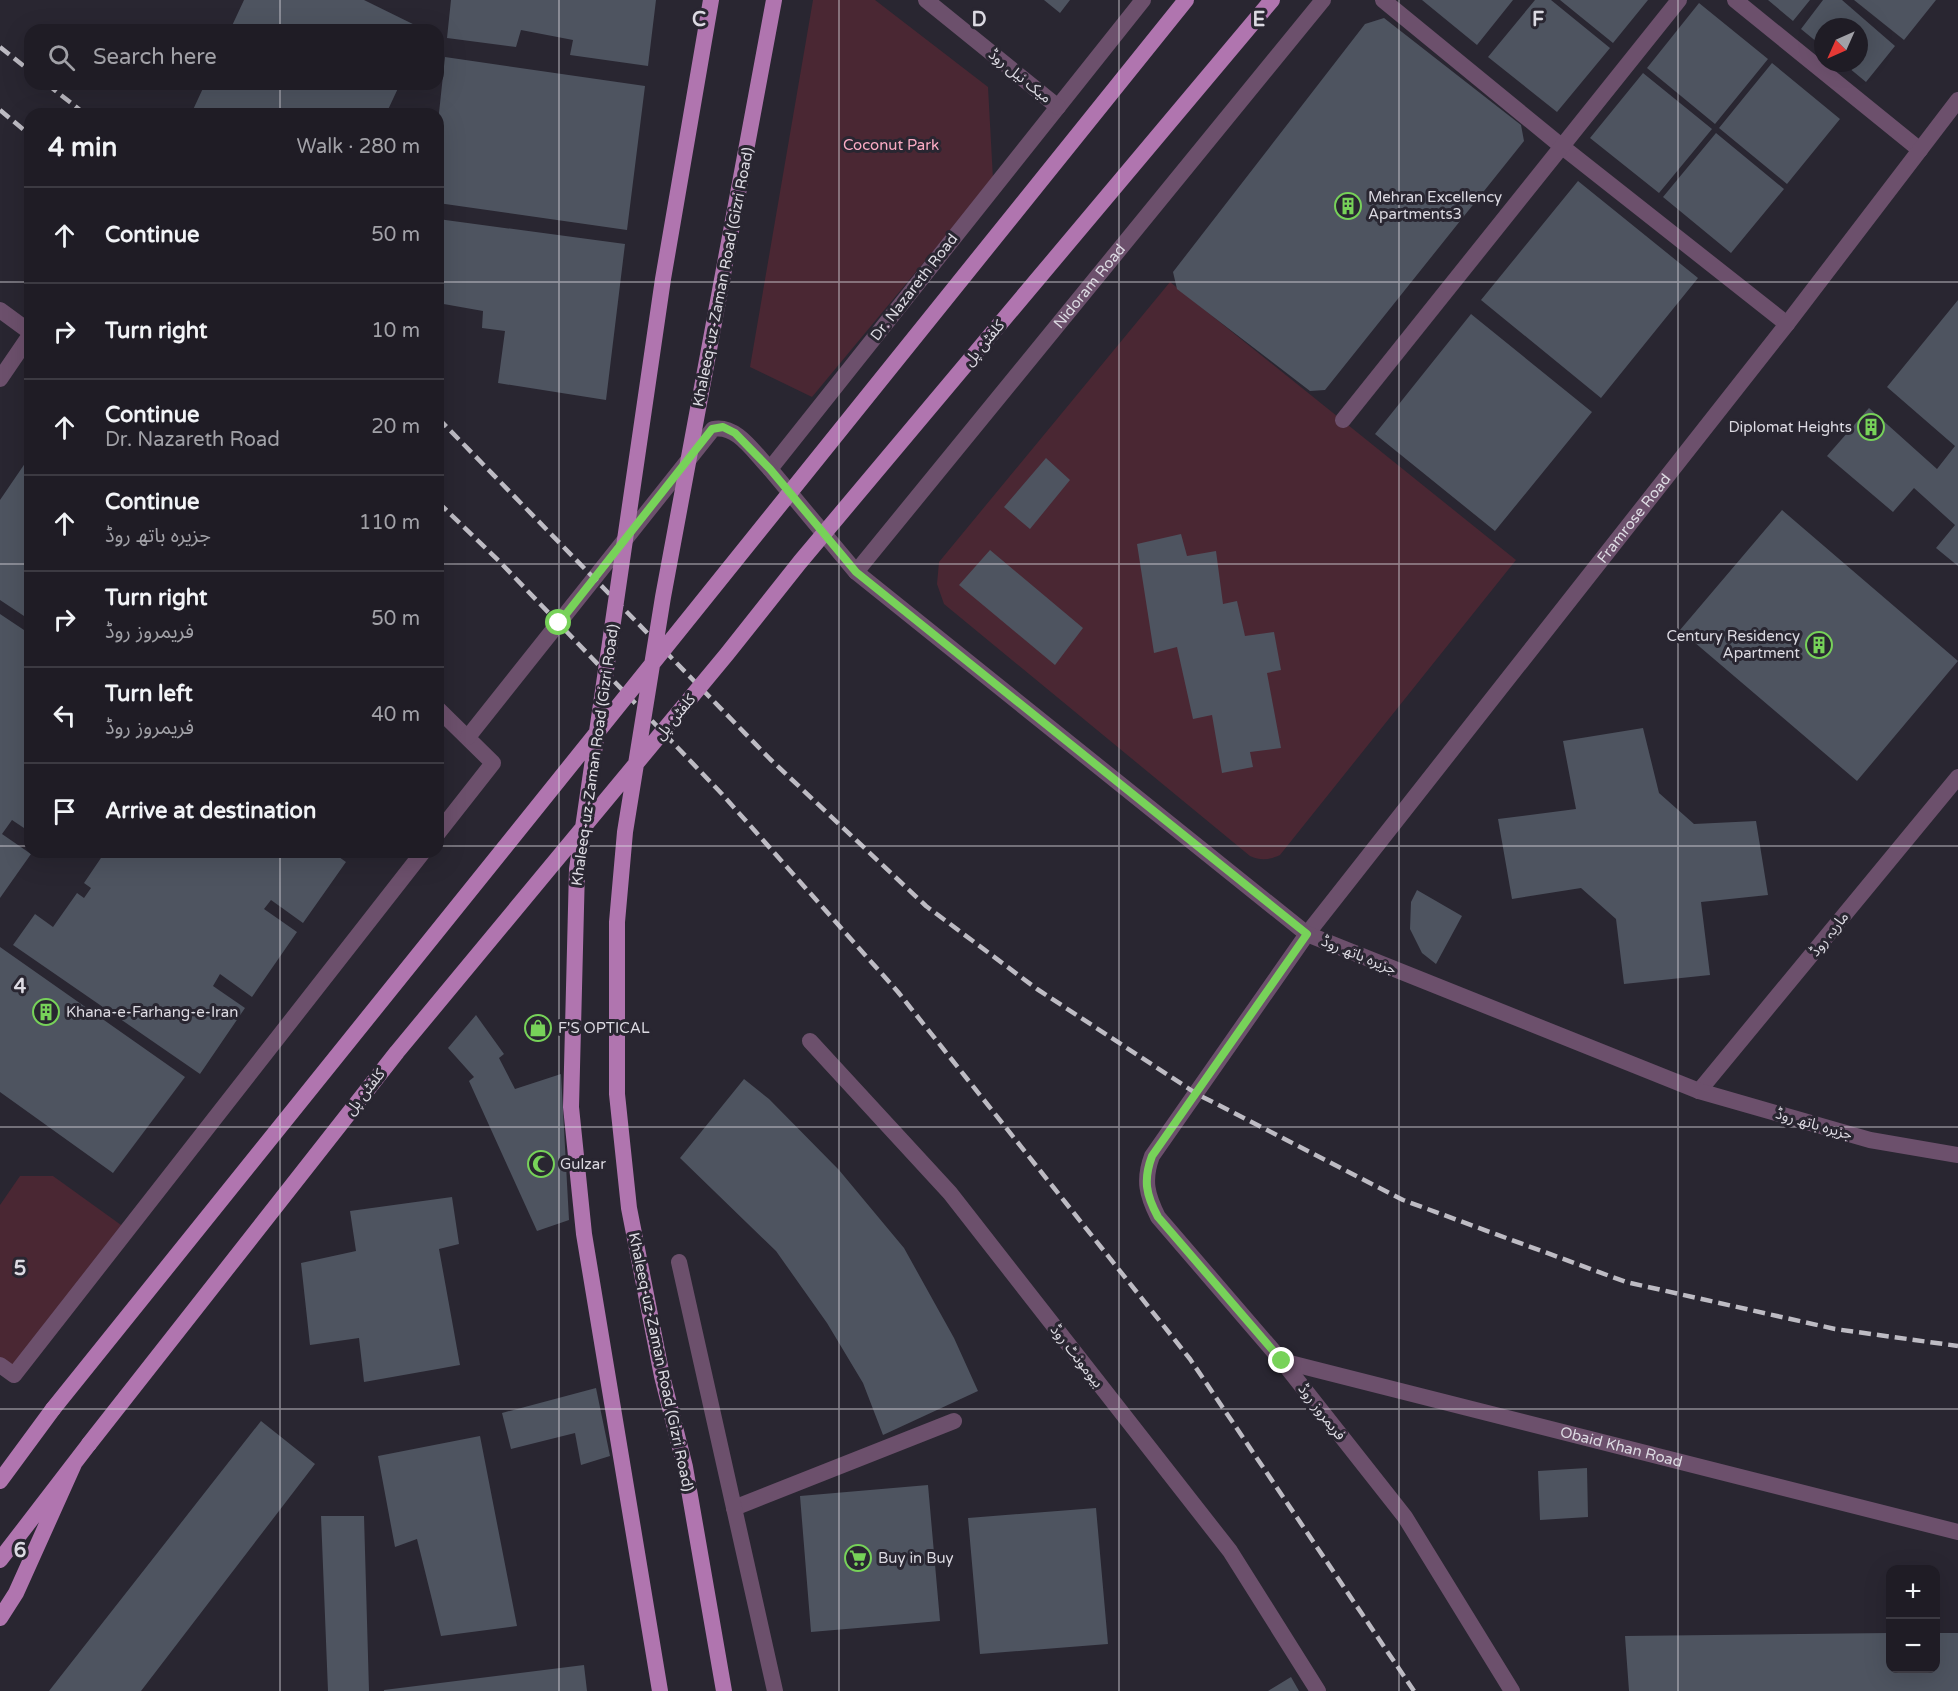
<!DOCTYPE html>
<html lang="en">
<head>
<meta charset="utf-8">
<style>
	body { margin:0; font-family:"Varela Round","Noto Sans Arabic",sans-serif; background:#27252d; color:#f1f3f6 }
	.controls { position:absolute; right:18px; bottom:18px; display:grid; overflow:hidden; border-radius:12px; box-shadow:0 6px 24px #0002 }
	.controls button { width:54px; height:54px; display:grid; place-items:center; padding:0; border:0; border-bottom:2px solid #3c3a42; background:#1f1c25; color:#f1f3f6; font:30px sans-serif }
	.compass { position:absolute; left:1814px; top:18px; width:54px; height:54px; border-radius:50%; background:#1f1c25; box-shadow:0 6px 24px #0002; rotate:225deg }
	.stop { position:absolute; width:18px; height:18px; margin:-14px; border:4px solid #77d259; border-radius:50%; background:#fff }
	.stop.end { background:#77d259; border-color:#fff; box-shadow:0 2px 6px #0008 }
	.list { margin:0; padding:0; list-style:none }
	h2 { display:flex; justify-content:space-between; align-items:center; height:78px; margin:0; padding:0 24px; font-size:26px }
	h2 small { font-size:20px; font-weight:400; color:#a1a1a7 }
	.list li { display:grid; grid-template-columns:39px 1fr auto; gap:18px; align-items:center; box-sizing:border-box; height:96px; padding:0 24px; border-top:2px solid #3c3a42 }
	.list b { display:block; font-size:22px; white-space:nowrap }
	.list p { margin:0; font-size:20px; white-space:nowrap; color:#a1a1a7 }
	.list em { font-size:20px; font-style:normal; color:#a1a1a7 }
	.icon { flex:none; width:33px; height:33px; fill:none; stroke:currentColor; stroke-width:2; stroke-linecap:round; stroke-linejoin:round }
	.map { position:relative; flex:none; width:1958px; height:1691px; overflow:hidden }
	.search { position:absolute; background:#1f1c25; box-shadow:0 6px 24px #0002; left:24px; top:24px; width:420px; height:66px; display:flex; align-items:center; gap:15px; box-sizing:border-box; padding:0 21px; border-radius:18px; color:#a1a1a7; font-size:22px }
	.panel { position:absolute; background:#1f1c25; box-shadow:0 6px 24px #0002; left:24px; top:108px; width:420px; height:750px; border-radius:18px }
	.map>svg:first-child { display:block }
</style>
</head>
<body>
<div class="map">
<svg width="1958" height="1691" viewBox="0 0 1958 1691">
	<rect width="100%" height="100%" fill="#292631"/>
	<path fill="#4a2733" d="M 813,0 L 875,0 L 988,87 L 993,179 L 812,397 L 750,367 Z
		M 1170,282 L 1516,560 L 1280,855 C 1269,860 1261,861 1250,856 L 944,604 L 937,584 L 939,562 Z
		M 20,1176 L 53,1176 L 128,1230 L 15,1375 L 0,1365 L 0,1205 Z"/>
	<path fill="#4e5460" d="M 244,0 L 364,0 L 425,30 L 230,30 Z
		M 451,0 L 656,0 L 648,66 L 570,55 L 573,40 L 521,30 L 516,47 L 447,38 Z
		M 1044,0 L 1070,0 L 1060,13 Z
		M 1422,0 L 1513,0 L 1477,45 Z
		M 1535,0 L 1551,0 L 1610,48 L 1557,112 L 1488,57 Z
		M 1560,0 L 1648,0 L 1613,43 Z
		M 1768,0 L 1810,0 L 1793,21 Z
		M 1823,0 L 1842,0 L 1895,46 L 1866,82 L 1843,63 L 1859,63 L 1859,27 L 1823,27 L 1823,47 L 1801,29 Z
		M 1854,0 L 1936,0 L 1904,40 Z
		M 1699,3 L 1768,59 L 1715,124 L 1647,68 Z
		M 1384,18 L 1521,125 L 1524,141 L 1325,390 L 1310,391 L 1177,289 L 1173,272 L 1365,24 Z
		M 445,57 L 645,86 L 627,230 L 438,203 L 438,122 Z
		M 1772,63 L 1840,119 L 1787,184 L 1719,128 Z
		M 1643,73 L 1712,129 L 1659,193 L 1590,138 Z
		M 205,84 L 400,84 L 386,114 L 191,114 Z
		M 1716,133 L 1784,189 L 1731,253 L 1663,197 Z
		M 1578,181 L 1698,278 L 1601,398 L 1481,300 Z
		M 438,219 L 625,244 L 606,400 L 498,383 L 505,331 L 482,328 L 483,311 L 438,303 Z
		M 1958,300 L 1958,566 L 1936,548 L 1955,525 L 1914,488 L 1893,512 L 1827,456 L 1869,408 L 1937,469 L 1955,446 L 1887,387 Z
		M 1471,314 L 1592,412 L 1495,531 L 1375,434 Z
		M 30,456 L 30,620 L 0,600 L 0,500 Z
		M 1046,458 L 1070,480 L 1030,529 L 1004,507 Z
		M 1782,510 L 1958,661 L 1857,781 L 1680,630 Z
		M 1181,534 L 1187,556 L 1216,551 L 1223,604 L 1237,601 L 1245,636 L 1274,632 L 1281,670 L 1267,673 L 1281,748 L 1250,752 L 1253,767 L 1222,773 L 1212,715 L 1193,719 L 1177,647 L 1154,653 L 1137,544 Z
		M 990,550 L 1083,628 L 1055,665 L 959,585 Z
		M 0,614 L 30,634 L 30,832 L 12,820 L 2,834 L 31,854 L 0,898 Z
		M 1643,728 L 1659,793 L 1694,824 L 1756,821 L 1768,895 L 1701,902 L 1710,975 L 1624,984 L 1616,919 L 1581,888 L 1512,899 L 1498,819 L 1576,809 L 1563,741 Z
		M 105,852 L 332,852 L 346,862 L 303,923 L 271,900 L 264,909 L 297,932 L 252,997 L 220,974 L 213,986 L 245,1008 L 200,1074 L 13,945 L 35,914 L 53,927 L 77,893 L 84,898 L 91,888 L 84,883 Z
		M 1417,890 L 1462,916 L 1436,964 L 1422,953 L 1410,929 L 1411,902 Z
		M 0,947 L 185,1077 L 113,1173 L 0,1092 Z
		M 476,1015 L 504,1054 L 499,1058 L 515,1089 L 561,1074 L 569,1220 L 537,1231 L 469,1081 L 474,1077 L 448,1048 Z
		M 744,1079 L 769,1099 L 839,1170 L 904,1248 L 954,1338 L 978,1391 L 883,1435 L 863,1383 L 827,1323 L 776,1251 L 680,1158 Z
		M 452,1197 L 459,1244 L 439,1249 L 460,1365 L 364,1382 L 359,1338 L 310,1345 L 301,1263 L 356,1251 L 350,1211 Z
		M 596,1388 L 610,1456 L 581,1465 L 575,1433 L 511,1449 L 502,1413 Z
		M 261,1421 L 315,1464 L 141,1691 L 49,1691 Z
		M 480,1436 L 517,1626 L 441,1636 L 417,1539 L 395,1547 L 378,1456 Z
		M 1587,1468 L 1588,1517 L 1540,1520 L 1538,1471 Z
		M 928,1485 L 940,1621 L 811,1632 L 800,1496 Z
		M 1096,1508 L 1108,1644 L 980,1654 L 968,1518 Z
		M 321,1516 L 364,1516 L 369,1691 L 328,1691 Z
		M 1890,1633 L 1890,1668 L 1936,1668 L 1936,1633 L 1958,1633 L 1958,1691 L 1629,1691 L 1625,1636 Z
		M 584,1665 L 587,1691 L 384,1691 L 384,1690 Z
		M 1291,1677 L 1299,1691 L 1268,1691 Z"/>
	<g fill="none" stroke-linecap="round" stroke-linejoin="round">
		<path stroke="#6c506c" stroke-width="16" d="M 734,1508 L 954,1421"/>
		<g stroke="#6c506c" stroke-width="16">
			<path d="M 1143,0 L 770,469 L 856,572 L 1307,934"/>
			<path d="M 1383,0 L 1560,145 L 1787,324"/>
			<path d="M 1735,0 L 1920,150"/>
			<path d="M 0,310 L 30,332"/>
			<path d="M 0,379 L 30,335"/>
			<path d="M 1343,420 L 1679,0"/>
			<path id="s1" d="M 856,572 L 1323,0"/>
			<path d="M 438,709 L 493,763 L 438,833"/>
			<path d="M 468,737 L 713,429 C 737,424 754,453 770,469"/>
			<path d="M 810,1041 L 950,1193 L 1104,1390 L 1230,1551 L 1318,1691"/>
			<path d="M 1699,1091 L 1958,777"/>
			<path d="M 679,1262 L 775,1691"/>
			<path id="s2" d="M 1282,1361 L 1958,1532"/>
			<path d="M 0,1365 L 14,1375 L 423,852"/>
			<path id="s3" d="M 1512,1691 L 1405,1517 L 1282,1361 L 1158,1217 C 1147,1195 1143,1180 1152,1156 L 1307,934 L 1787,324 L 1958,100"/>
		</g>
		<path stroke="#6c506c" stroke-width="16" d="M 926,0 L 1058,107
			M 1307,934 L 1699,1091 L 1870,1140 L 1958,1155"/>
		<path stroke="#b075af" stroke-width="16" d="M 0,1481 L 53,1409
			M 0,1560 L 89,1444
			M 0,1618 L 16,1593 L 74,1464"/>
		<path stroke="#bdbbc3" stroke-width="4.5" stroke-dasharray="12 6" stroke-linecap="butt" d="M 0,47 L 30,71
			M 47,84 L 85,114
			M 0,110 L 30,135
			M 438,418 L 770,759 L 926,906 L 1037,989 L 1197,1094 L 1403,1200 L 1626,1282 L 1835,1329 L 1958,1346
			M 438,502 L 500,562 L 722,794 L 898,992 L 1190,1359 L 1414,1691"/>
		<path stroke="#b075af" stroke-width="16" d="M 53,1409 L 1186,0
			M 89,1444 L 397,1052 L 727,654 L 800,562 L 1272,0
			M 660,1691 L 584,1234 L 571,1107 L 577,869 L 663,279 L 711,0
			M 724,1691 L 685,1467 L 662,1376 L 629,1208 L 617,1094 L 617,922 L 625,832 L 663,597 L 774,0"/>
	</g>
	<g fill="none" stroke-linecap="round" stroke-linejoin="round">
		<path stroke="#77d259" stroke-width="8" d="M 559,623 L 712,429 L 723,427 L 735,433 L 770,469 L 856,572 L 1307,934 L 1152,1156 C 1143,1180 1146,1195 1158,1217 L 1282,1361"/>
	</g>
	<path fill="none" stroke="#dcdae2" stroke-width="1.5" stroke-opacity="0.55" d="M 280,0 L 280,30M 559,0 L 559,1691M 839,0 L 839,1691M 1119,0 L 1119,1691M 1399,0 L 1399,1691M 1678,0 L 1678,1691M 280,84 L 280,114M 0,282 L 30,282M 438,282 L 1958,282M 0,564 L 30,564M 438,564 L 1958,564M 0,846 L 30,846M 438,846 L 1958,846M 280,852 L 280,1691M 0,1127 L 1958,1127M 0,1409 L 1958,1409"/>
	<defs>
		<symbol id="building-ring" viewBox="-11 -11 22 22"><circle r="9.5" fill="#292631" stroke="#77d259" stroke-width="1.5"/><path d="M-4-6H4V6H1V3H-1V6H-4ZM-2.5-4.3h1.7v1.8h-1.7ZM.8-4.3h1.7v1.8H.8ZM-2.5-1h1.7V.8h-1.7ZM.8-1h1.7V.8H.8Z" fill="#77d259"/></symbol>
		<symbol id="shop-ring" viewBox="-11 -11 22 22"><circle r="9.5" fill="#292631" stroke="#77d259" stroke-width="1.5"/><path d="M-5-2.5h2.3a2.7 3.5 0 0 1 5.4 0H5L5.5 6h-11ZM-1.5-2.5h3a1.5 2.3 0 0 0-3 0Z" fill="#77d259"/></symbol>
		<symbol id="mosque-ring" viewBox="-11 -11 22 22"><circle r="9.5" fill="#292631" stroke="#77d259" stroke-width="1.5"/><path d="M3.5-4.9A6 6 0 1 0 3.5 4.9A5 5 0 1 1 3.5-4.9Z" fill="#77d259"/></symbol>
		<symbol id="supermarket-ring" viewBox="-11 -11 22 22"><circle r="9.5" fill="#292631" stroke="#77d259" stroke-width="1.5"/><path d="M-6-5.5h2.5l.6 2H6L4.5 2H-2.5L-4.4-4H-6ZM-1.5 3.2a1.3 1.3 0 1 0 .1 0ZM3 3.2a1.3 1.3 0 1 0 .1 0Z" fill="#77d259"/></symbol>
	</defs>
	<g fill-rule="evenodd">
		<use href="#building-ring" x="1333" y="191" width="30" height="30"/>
		<use href="#building-ring" x="1856" y="412" width="30" height="30"/>
		<use href="#building-ring" x="1804" y="630" width="30" height="30"/>
		<use href="#building-ring" x="31" y="997" width="30" height="30"/>
		<use href="#shop-ring" x="523" y="1013" width="30" height="30"/>
		<use href="#mosque-ring" x="526" y="1149" width="30" height="30"/>
		<use href="#supermarket-ring" x="843" y="1543" width="30" height="30"/>
	</g>
	<g text-anchor="middle" stroke-width="6" stroke-linejoin="round" paint-order="stroke">
		<g font-size="15" fill="#dcdae2" stroke="#292631">
			<text transform="translate(1020 76) rotate(39)" y="5">میک نیل روڈ</text>
			<text transform="translate(723 277) rotate(-79)" y="5">Khaleeq-uz-Zaman Road (Gizri Road)</text>
			<text dy="5" stroke="none"><textPath href="#s1" startOffset="369">Nidoram Road</textPath></text>
			<text transform="translate(914 287) rotate(-52)" y="5">Dr. Nazareth Road</text>
			<text transform="translate(984 343) rotate(-50)" y="5">کلفٹن پل</text>
			<text dy="5" stroke="none"><textPath href="#s3" startOffset="1456">Framrose Road</textPath></text>
			<text transform="translate(675 717) rotate(-50)" y="5">کلفٹن پل</text>
			<text transform="translate(595 755) rotate(-82)" y="5">Khaleeq-uz-Zaman Road (Gizri Road)</text>
			<text transform="translate(1829 934) rotate(-51)" y="5">ماریہ روڈ</text>
			<text transform="translate(1359 955) rotate(22)" y="5">جزیرہ باتھ روڈ</text>
			<text transform="translate(365 1092) rotate(-52)" y="5">کلفٹن پل</text>
			<text transform="translate(1814 1124) rotate(16)" y="5">جزیرہ باتھ روڈ</text>
			<text transform="translate(1077 1356) rotate(52)" y="5">بیومونٹ روڈ</text>
			<text transform="translate(661 1362) rotate(78)" y="5">Khaleeq-uz-Zaman Road (Gizri Road)</text>
			<text transform="translate(1322 1412) rotate(52)" y="5">فریمروز روڈ</text>
			<text dy="5" stroke="none"><textPath href="#s2" startOffset="350">Obaid Khan Road</textPath></text>
		</g>
		<g font-size="15" fill="#fbacc5" stroke="#292631">
			<text x="891" y="150">Coconut Park</text>
		</g>
		<g font-size="15" fill="#dcdae2" stroke="#292631" text-anchor="start">
			<text x="1368" y="202">Mehran Excellency<tspan x="1368" dy="17">Apartments3</tspan></text>
			<text x="1852" y="432" text-anchor="end">Diplomat Heights</text>
			<text x="1800" y="641" text-anchor="end">Century Residency<tspan x="1800" dy="17">Apartment</tspan></text>
			<text x="66" y="1017">Khana-e-Farhang-e-Iran</text>
			<text x="558" y="1033">F'S OPTICAL</text>
			<text x="560" y="1169">Gulzar</text>
			<text x="878" y="1563">Buy in Buy</text>
		</g>
	</g>
	<g font-size="20" text-anchor="middle" font-weight="bold" fill="#dcdae2" stroke="#292631" stroke-width="6" stroke-linejoin="round" paint-order="stroke">
		<text x="699" y="26">C</text>
		<text x="979" y="26">D</text>
		<text x="1259" y="26">E</text>
		<text x="1538" y="26">F</text>
		<text x="20" y="993">4</text>
		<text x="20" y="1275">5</text>
		<text x="20" y="1557">6</text>
	</g>
</svg>
<div class="controls">
<button>+</button>
<button>−</button>
</div>
<svg class="compass" viewBox="-18 -18 36 36"><path d="M0-13l5 13h-10z" fill="#e53935"/><path d="M0 13l5-13h-10z" fill="#a1a1a7"/></svg>
<div class="stop" style="left:559px;top:623px"></div>
<div class="stop end" style="left:1282px;top:1361px"></div>
<div class="search"><svg class="icon" aria-label="search" viewBox="0 0 24 24"><circle cx="10" cy="10" r="6"/><path d="M15 15l6 6"/></svg>Search here</div>
<section class="panel">
<h2>4 min<small>Walk · 280 m</small></h2>
<ul class="list">
<li><svg class="icon" aria-label="ahead" viewBox="0 0 24 24"><path d="M12 20V5M6 11l6-6 6 6"/></svg><div><b>Continue</b></div><em>50 m</em></li>
<li><svg class="icon" aria-label="right" viewBox="0 0 24 24"><path d="M7 20v-9h11M14 6l5 5-5 5"/></svg><div><b>Turn right</b></div><em>10 m</em></li>
<li><svg class="icon" aria-label="ahead" viewBox="0 0 24 24"><path d="M12 20V5M6 11l6-6 6 6"/></svg><div><b>Continue</b><p>Dr. Nazareth Road</p></div><em>20 m</em></li>
<li><svg class="icon" aria-label="ahead" viewBox="0 0 24 24"><path d="M12 20V5M6 11l6-6 6 6"/></svg><div><b>Continue</b><p>جزیرہ باتھ روڈ</p></div><em>110 m</em></li>
<li><svg class="icon" aria-label="right" viewBox="0 0 24 24"><path d="M7 20v-9h11M14 6l5 5-5 5"/></svg><div><b>Turn right</b><p>فریمروز روڈ</p></div><em>50 m</em></li>
<li><svg class="icon" aria-label="left" viewBox="0 0 24 24"><path d="M17 20v-9H6M10 6l-5 5 5 5"/></svg><div><b>Turn left</b><p>فریمروز روڈ</p></div><em>40 m</em></li>
<li><svg class="icon" aria-label="arrive" viewBox="0 0 24 24"><path d="M6 21V4h12l-3 4 3 4H6"/></svg><div><b>Arrive at destination</b></div></li>
</ul>
</section>
</div>
</body>
</html>
